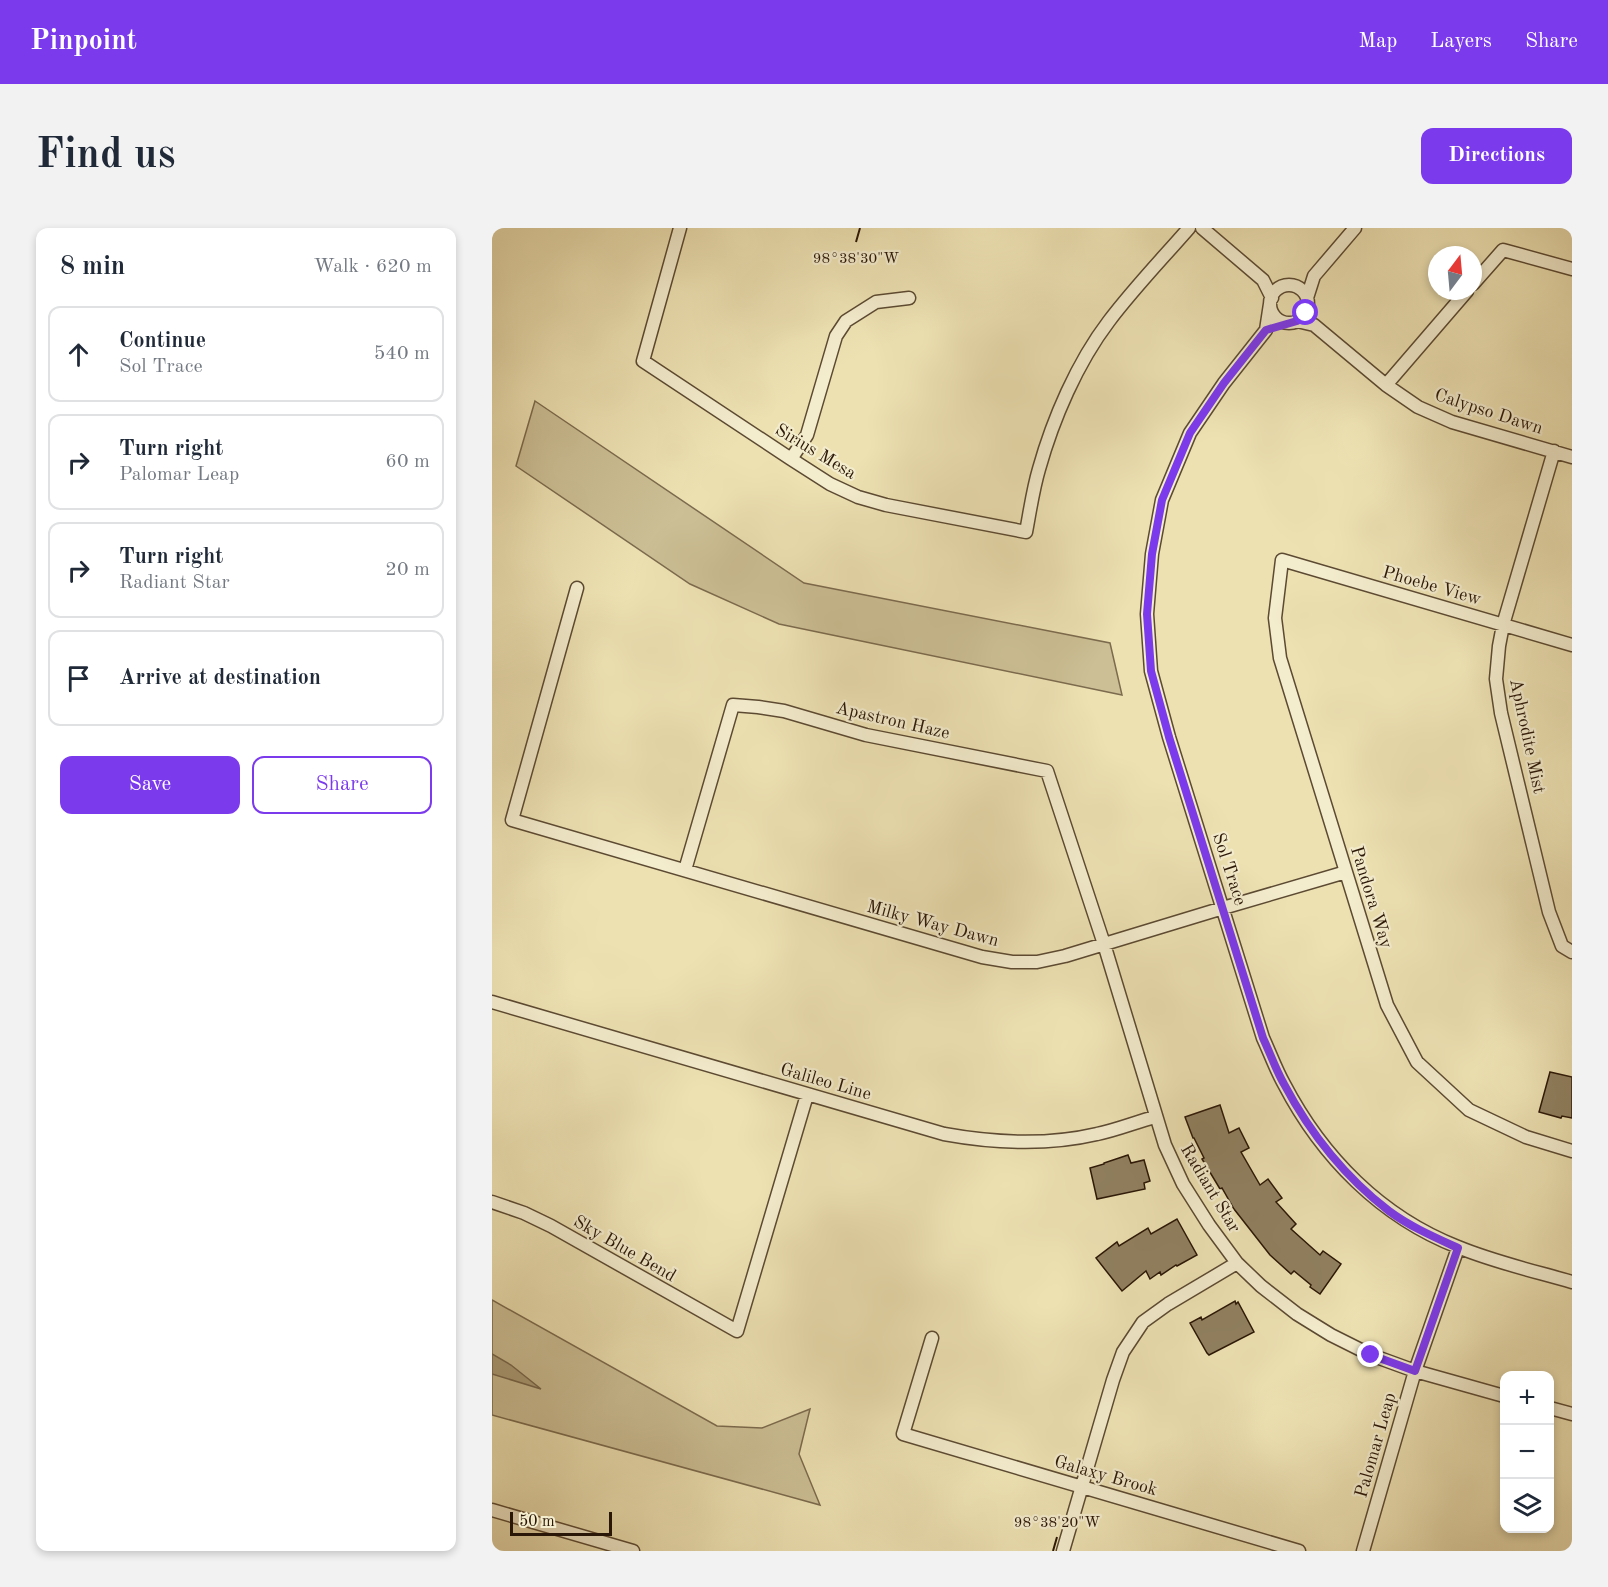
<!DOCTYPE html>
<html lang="en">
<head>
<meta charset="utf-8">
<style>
	body { margin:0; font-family:"Old Standard TT",serif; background:#f2f2f3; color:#1f2937 }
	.controls { position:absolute; right:18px; bottom:18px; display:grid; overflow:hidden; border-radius:12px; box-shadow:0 3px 9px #0003 }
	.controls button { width:54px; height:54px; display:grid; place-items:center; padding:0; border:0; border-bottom:2px solid #e0e1e3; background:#fff; color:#1f2937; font:30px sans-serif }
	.compass { position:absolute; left:936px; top:18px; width:54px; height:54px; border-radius:50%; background:#fff; box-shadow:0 3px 9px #0003; rotate:16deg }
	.scale { position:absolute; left:18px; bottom:15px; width:102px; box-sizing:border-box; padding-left:6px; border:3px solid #2b1707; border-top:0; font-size:16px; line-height:21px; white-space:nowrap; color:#2b1707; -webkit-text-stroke:4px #f3eccd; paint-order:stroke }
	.stop { position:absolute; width:18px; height:18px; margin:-14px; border:4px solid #7c3aed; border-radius:50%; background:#fff }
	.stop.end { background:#7c3aed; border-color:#fff; box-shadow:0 2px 6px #0008 }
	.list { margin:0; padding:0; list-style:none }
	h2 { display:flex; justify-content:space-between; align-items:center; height:78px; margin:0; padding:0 24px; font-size:26px }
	h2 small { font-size:20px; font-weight:400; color:#747a83 }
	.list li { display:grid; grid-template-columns:39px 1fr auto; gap:18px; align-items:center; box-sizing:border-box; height:96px; margin:0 12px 12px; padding:0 12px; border:2px solid #e0e1e3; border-radius:12px }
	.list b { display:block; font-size:22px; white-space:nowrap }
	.list p { margin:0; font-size:20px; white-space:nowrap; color:#747a83 }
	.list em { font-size:20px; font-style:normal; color:#747a83 }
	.actions { display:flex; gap:12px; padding:18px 24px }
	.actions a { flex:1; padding:14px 0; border:2px solid #7c3aed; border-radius:12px; text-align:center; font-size:21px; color:#7c3aed }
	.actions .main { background:#7c3aed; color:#fff }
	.icon { flex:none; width:33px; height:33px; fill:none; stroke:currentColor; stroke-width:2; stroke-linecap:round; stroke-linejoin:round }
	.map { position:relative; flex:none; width:1080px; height:1323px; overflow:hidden; border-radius:12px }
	header { display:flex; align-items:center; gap:36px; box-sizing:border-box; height:84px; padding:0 30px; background:#7c3aed; color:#fff }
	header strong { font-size:28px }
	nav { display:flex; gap:33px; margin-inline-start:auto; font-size:21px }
	.intro { display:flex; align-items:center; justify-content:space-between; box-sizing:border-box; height:144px; padding:0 36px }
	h1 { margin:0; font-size:42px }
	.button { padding:15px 27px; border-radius:12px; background:#7c3aed; color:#fff; font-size:21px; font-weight:700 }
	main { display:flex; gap:36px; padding:0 36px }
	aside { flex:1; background:#fff; border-radius:12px; box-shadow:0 3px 9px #0003 }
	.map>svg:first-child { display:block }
</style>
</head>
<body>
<header>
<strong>Pinpoint</strong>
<nav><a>Map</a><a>Layers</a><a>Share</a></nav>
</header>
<div class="intro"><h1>Find us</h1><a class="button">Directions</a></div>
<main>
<aside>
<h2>8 min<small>Walk · 620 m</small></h2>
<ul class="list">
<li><svg class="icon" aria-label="ahead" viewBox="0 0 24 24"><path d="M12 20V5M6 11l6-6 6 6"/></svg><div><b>Continue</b><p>Sol Trace</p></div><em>540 m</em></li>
<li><svg class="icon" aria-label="right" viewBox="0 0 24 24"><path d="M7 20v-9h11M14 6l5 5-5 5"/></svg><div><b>Turn right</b><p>Palomar Leap</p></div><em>60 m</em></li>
<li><svg class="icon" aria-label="right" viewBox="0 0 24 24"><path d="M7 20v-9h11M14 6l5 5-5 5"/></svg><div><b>Turn right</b><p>Radiant Star</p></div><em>20 m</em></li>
<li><svg class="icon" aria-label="arrive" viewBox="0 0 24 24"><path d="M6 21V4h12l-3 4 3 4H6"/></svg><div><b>Arrive at destination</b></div></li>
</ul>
<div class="actions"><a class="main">Save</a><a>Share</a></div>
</aside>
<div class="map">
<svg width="1080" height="1323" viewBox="0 0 1080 1323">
	<rect width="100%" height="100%" fill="#ede1b2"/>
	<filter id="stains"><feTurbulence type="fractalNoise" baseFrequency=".00333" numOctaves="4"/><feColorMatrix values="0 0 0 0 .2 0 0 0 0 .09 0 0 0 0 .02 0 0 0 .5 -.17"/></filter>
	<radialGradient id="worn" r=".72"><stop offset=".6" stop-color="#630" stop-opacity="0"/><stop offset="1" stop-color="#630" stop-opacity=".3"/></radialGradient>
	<path fill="#ccbf95" stroke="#7c6b4e" stroke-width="1.5" d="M 43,173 L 312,355 L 618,415 L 630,467 L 287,396 L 198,356 L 24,238 Z
		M 0,1072 L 225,1198 L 270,1200 L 318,1181 L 307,1226 L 328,1277 L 0,1187 Z"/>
	<path fill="#ab9c78" stroke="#78674b" stroke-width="1.5" d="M 0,1126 L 19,1137 L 49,1161 L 0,1146 Z"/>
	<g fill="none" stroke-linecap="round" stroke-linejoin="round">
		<path stroke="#78674b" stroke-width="4" d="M 0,3 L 2,0"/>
	</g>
	<path fill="#908060" stroke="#2b1707" stroke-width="1.5" d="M 1058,844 L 1080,849 L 1080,890 L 1070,888 L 1069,890 L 1047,884 Z
		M 728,877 L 737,905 L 747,900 L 757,920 L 749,924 L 768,957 L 776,951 L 790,970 L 784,974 L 804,996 L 799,1001 L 828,1027 L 831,1023 L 849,1036 L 828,1066 L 818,1059 L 819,1057 L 802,1043 L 799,1046 L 778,1027 L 742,981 L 730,960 L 728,961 L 710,931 L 712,930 L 702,910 L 701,910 L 693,889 Z
		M 636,927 L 639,935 L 652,932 L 658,953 L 652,955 L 653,961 L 605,971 L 598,940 L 612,936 L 612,935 Z
		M 685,991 L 705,1027 L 685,1038 L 684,1037 L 669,1047 L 668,1044 L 658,1051 L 654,1043 L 630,1063 L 604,1030 L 625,1014 L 627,1018 L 656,1000 L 659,1006 Z
		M 743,1073 L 744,1076 L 746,1074 L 762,1104 L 717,1127 L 715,1125 L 698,1095 L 709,1089 L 710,1092 Z"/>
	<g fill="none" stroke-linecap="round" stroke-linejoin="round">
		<defs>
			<path id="street" d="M 188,0 L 151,133 L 299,231 L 338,256 L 366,269 L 394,277 L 534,304 C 538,283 541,261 547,241 C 561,191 585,135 617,93 C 642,60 670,31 697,0
				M 710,0 L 771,52 L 780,70
				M 981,56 L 1011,22 L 1080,41
				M778 76a19 19 0 1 1 38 0a19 19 0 1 1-38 0Z
				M 815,70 L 822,48 L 863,0
				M 778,76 L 774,102 L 732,155 L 698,205 L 670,272 L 660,326 L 655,386 L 659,443 L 677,509 L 771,810 C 778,825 784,842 792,856 C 830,929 889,989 966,1019 C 1002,1034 1042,1043 1080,1054
				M 805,93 L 822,97 L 894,157 L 926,179 L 960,194 L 1080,229
				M 894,157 L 975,63
				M 1062,223 L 1011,397 L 1007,418 L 1004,451 L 1009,485 L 1057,684 L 1070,718 L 1080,724
				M 299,231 L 315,207 L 344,108 L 354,93 L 384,74 L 417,70
				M 85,360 L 20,592 L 490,729 L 520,734 L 545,734 L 573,728 L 731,680 L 854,644
				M 1080,417 L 790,332 L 783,390 L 788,430 L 895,777 L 925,834 L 977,882 L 1034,909 L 1080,923
				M 193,642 L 241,477 L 266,479 L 292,483 L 374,507 L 555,543 L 612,716 L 673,917 L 691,956 L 717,997 L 745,1035 L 769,1058 L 805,1086 L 839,1107 L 879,1127 L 923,1143 L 1012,1168
				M 0,774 L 452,906 C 502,915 554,918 605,906 C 625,902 644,894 663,889
				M 0,974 L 32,985 L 59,998 L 245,1103 L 315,867
				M 440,1110 L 411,1206 L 807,1323
				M 1058,1180 L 1080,1186
				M 0,1282 L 141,1323
				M 571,1323 L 621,1152 L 631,1124 L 651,1094 L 676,1076 L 745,1035
				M 871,1323 L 923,1143 L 966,1020"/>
		</defs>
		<use href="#street" stroke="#5c4a32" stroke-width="15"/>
		<use href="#street" stroke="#f3eccd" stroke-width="12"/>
	</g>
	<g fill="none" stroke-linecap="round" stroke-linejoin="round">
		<path stroke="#7c3aed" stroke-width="8" d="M 814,85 L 805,93 L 774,102 L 732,155 L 698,205 L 670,272 L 660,326 L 655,386 L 659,443 L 677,509 L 771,810 C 778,825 784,842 792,856 C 818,905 853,949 897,983 C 917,998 942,1009 966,1020 L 923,1143 L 879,1127"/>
	</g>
	<path fill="none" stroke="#2b1707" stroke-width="2" d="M 364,14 L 368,0M 561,1323 L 565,1309"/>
	<g text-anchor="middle" stroke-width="4.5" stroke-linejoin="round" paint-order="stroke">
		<g font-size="18" fill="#2b1707" stroke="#f3eccd">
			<text transform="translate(997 183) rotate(18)" y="6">Calypso Dawn</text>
			<text transform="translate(324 223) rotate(31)" y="6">Sirius Mesa</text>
			<text transform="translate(940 357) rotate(16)" y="6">Phoebe View</text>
			<text transform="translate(401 492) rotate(13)" y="6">Apastron Haze</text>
			<text transform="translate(1036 508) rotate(78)" y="6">Aphrodite Mist</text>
			<text transform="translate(738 641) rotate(72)" y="6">Sol Trace</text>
			<text transform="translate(880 669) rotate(73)" y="6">Pandora Way</text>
			<text transform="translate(441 695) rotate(15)" y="6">Milky Way Dawn</text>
			<text transform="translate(334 853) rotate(16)" y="6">Galileo Line</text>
			<text transform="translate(719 960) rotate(59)" y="6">Radiant Star</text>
			<text transform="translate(133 1020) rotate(30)" y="6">Sky Blue Bend</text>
			<text transform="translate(883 1217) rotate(-74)" y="6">Palomar Leap</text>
			<text transform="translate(614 1247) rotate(16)" y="6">Galaxy Brook</text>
		</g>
	</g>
	<g font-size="15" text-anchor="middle" fill="#2b1707" stroke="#f3eccd" stroke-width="4.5" stroke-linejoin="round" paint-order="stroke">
		<text x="364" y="35">98°38'30"W</text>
		<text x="565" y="1299">98°38'20"W</text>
	</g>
	<rect width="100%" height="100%" filter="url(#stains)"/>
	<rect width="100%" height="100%" fill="url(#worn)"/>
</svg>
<div class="controls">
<button>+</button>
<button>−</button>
<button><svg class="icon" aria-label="layers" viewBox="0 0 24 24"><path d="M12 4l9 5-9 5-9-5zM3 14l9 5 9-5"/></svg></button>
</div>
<svg class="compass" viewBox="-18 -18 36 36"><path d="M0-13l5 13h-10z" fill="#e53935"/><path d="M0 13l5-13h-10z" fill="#747a83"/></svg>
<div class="scale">50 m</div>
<div class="stop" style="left:814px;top:85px"></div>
<div class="stop end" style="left:879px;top:1127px"></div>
</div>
</main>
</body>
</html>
